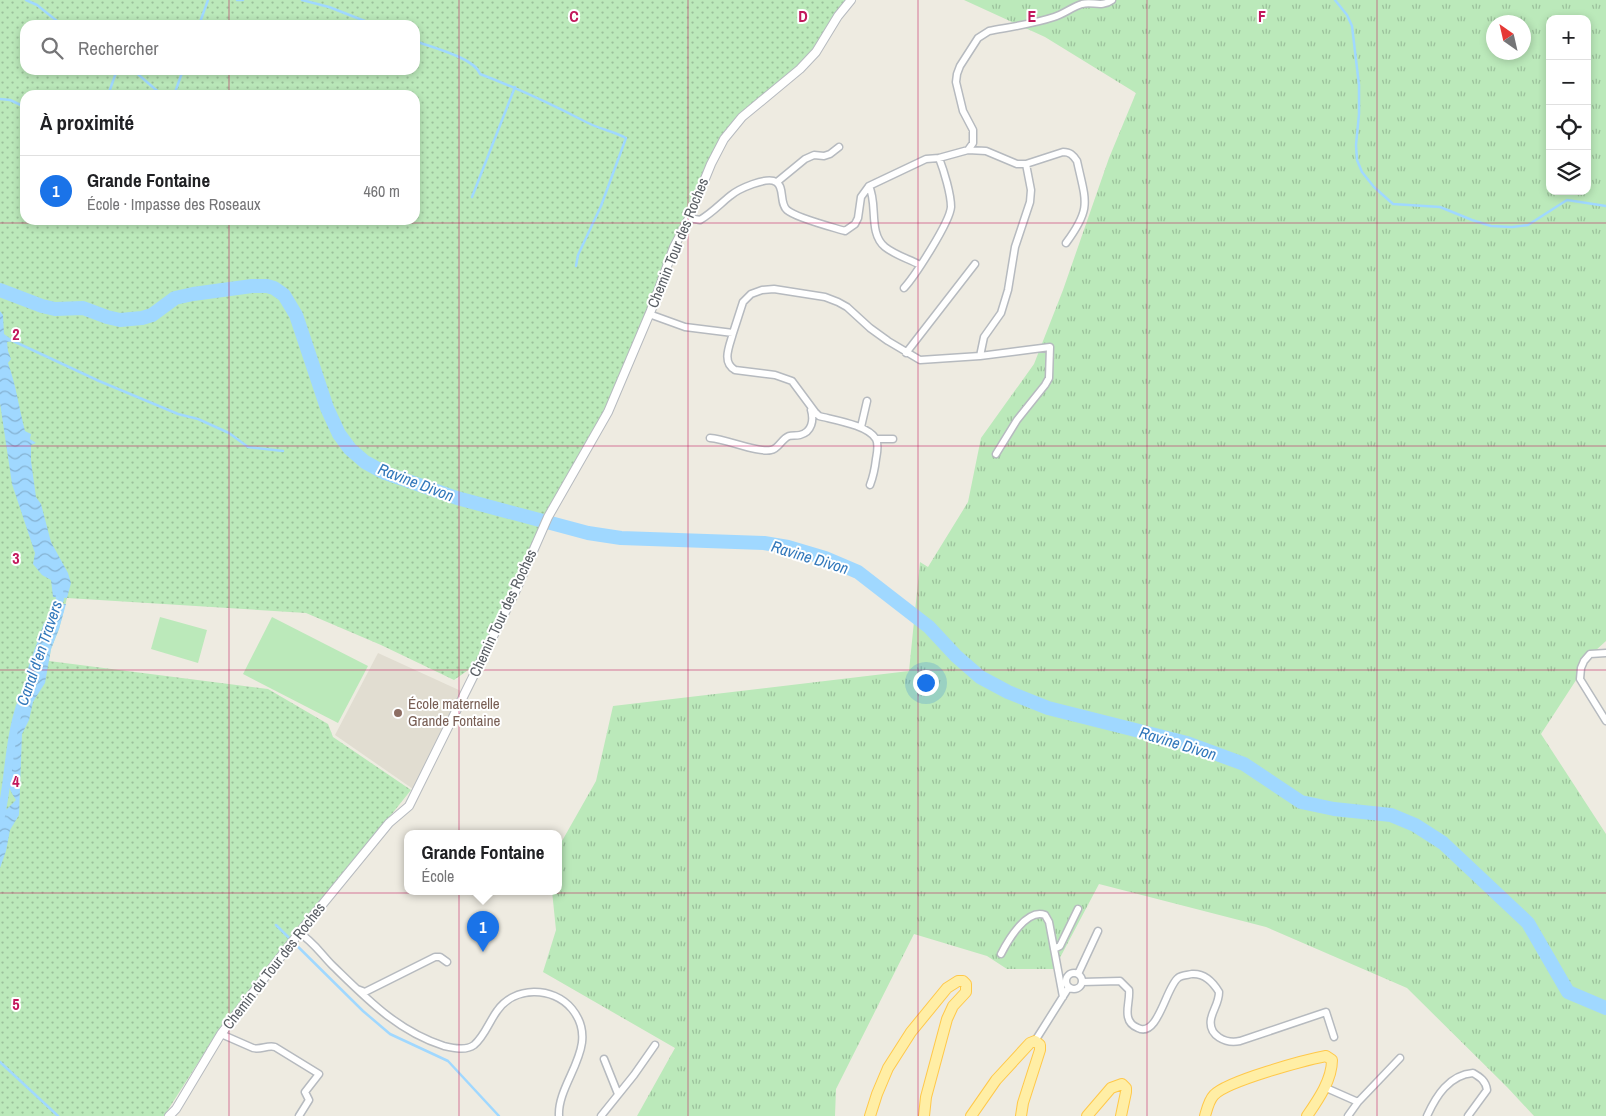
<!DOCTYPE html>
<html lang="fr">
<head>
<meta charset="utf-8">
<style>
	body { margin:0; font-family:"Archivo Narrow",sans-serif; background:#f2f2f2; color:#202124 }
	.controls { position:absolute; right:15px; top:15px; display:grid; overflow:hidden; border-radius:10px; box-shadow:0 2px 8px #0003 }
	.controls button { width:45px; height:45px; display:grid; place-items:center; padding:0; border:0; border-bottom:1px solid #e0e0e0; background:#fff; color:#202124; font:25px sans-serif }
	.compass { position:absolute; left:1486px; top:15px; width:45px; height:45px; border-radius:50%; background:#fff; box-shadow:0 2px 8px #0003; rotate:326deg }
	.you { position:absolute; left:925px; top:682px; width:18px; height:18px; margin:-12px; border:4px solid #fff; border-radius:50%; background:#1a73e8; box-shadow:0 0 0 8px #1a73e833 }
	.badge { display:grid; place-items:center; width:32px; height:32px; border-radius:50%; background:#1a73e8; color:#fff; font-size:16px; font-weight:700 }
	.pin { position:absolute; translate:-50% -41px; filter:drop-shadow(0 1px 2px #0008) }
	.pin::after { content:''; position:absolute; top:26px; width:18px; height:15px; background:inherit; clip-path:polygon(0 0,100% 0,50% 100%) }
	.popup { position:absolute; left:404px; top:830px; width:158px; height:65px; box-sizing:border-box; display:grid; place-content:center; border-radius:10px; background:#fff; filter:drop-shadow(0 1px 4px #0005); font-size:16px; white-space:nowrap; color:#757577 }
	.popup b { font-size:19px; color:#202124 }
	.popup::after { content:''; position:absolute; left:50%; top:100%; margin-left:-10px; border:10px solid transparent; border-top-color:#fff }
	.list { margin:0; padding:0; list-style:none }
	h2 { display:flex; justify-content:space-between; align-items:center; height:65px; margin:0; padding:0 20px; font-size:21px }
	h2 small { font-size:16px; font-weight:400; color:#757577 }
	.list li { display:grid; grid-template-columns:32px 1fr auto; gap:15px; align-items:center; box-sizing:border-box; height:70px; padding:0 20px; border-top:1px solid #e0e0e0 }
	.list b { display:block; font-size:19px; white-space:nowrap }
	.list p { margin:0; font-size:16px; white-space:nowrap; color:#757577 }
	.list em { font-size:16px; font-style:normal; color:#757577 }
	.icon { flex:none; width:28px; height:28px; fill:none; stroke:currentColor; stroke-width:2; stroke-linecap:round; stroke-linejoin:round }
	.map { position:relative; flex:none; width:1606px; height:1116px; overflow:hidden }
	.search { position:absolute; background:#fff; box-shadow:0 2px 8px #0003; left:20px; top:20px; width:400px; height:55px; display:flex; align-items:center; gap:12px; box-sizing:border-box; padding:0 18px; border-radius:15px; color:#757577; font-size:19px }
	.panel { position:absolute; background:#fff; box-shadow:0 2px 8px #0003; left:20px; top:90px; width:400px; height:135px; border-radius:15px }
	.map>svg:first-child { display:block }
</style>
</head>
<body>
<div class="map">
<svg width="1606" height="1116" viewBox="0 0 1606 1116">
	<defs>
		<pattern id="grass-tufts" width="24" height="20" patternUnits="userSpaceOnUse" patternTransform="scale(1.25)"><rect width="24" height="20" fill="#bbe9ba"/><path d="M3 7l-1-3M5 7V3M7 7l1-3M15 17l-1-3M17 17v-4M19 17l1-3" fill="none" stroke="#9bc09b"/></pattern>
		<pattern id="park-dots" width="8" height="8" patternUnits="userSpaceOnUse" patternTransform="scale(1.25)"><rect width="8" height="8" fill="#bbe9ba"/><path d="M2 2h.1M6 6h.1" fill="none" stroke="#9bc09b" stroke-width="1.8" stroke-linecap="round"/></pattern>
		<pattern id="water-waves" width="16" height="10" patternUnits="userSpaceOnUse" patternTransform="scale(1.25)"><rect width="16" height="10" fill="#a0d8ff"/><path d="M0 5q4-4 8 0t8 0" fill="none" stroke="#85b2d2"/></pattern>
	</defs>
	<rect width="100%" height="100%" fill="#eeebe1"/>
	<path fill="#e1ddd1" d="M 378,653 L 461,691 L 413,789 L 335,735 Z"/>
	<path fill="url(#grass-tufts)" fill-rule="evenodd" d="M 964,0 L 1606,0 L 1606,641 L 1595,651 L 1541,734 L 1606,834 L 1606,1116 L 1534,1116 L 1507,1087 L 1407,988 L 1266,927 L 1099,884 L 1054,969 L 1007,969 L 987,956 L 914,934 L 836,1089 L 835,1116 L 637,1116 L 675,1048 L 543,972 L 556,930 L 552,891 L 558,891 L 558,848 L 596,781 L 613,706 L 909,671 L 920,562 L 928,567 L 968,502 L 981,438 L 1034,364 L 1063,290 L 1109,158 L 1136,93 L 1045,37 ZM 1550,19 L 1587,19 L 1587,191 L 1550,191 ZM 1494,22 L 1524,22 L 1524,52 L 1494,52 Z"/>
	<path fill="url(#park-dots)" fill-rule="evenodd" d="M 0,0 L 851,0 L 816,52 L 742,117 L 724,139 L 608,412 L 548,517 L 474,666 L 454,680 L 381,645 L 306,613 L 67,598 L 59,629 L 51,649 L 49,661 L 268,689 L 328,724 L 333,737 L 411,790 L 219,1030 L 164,1116 L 0,1116 ZM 25,25 L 415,25 L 415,70 L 25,70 ZM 25,95 L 415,95 L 415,220 L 25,220 Z"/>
	<path fill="#bbe9ba" d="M 160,617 L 207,630 L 198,663 L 151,649 Z
		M 272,617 L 368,666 L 338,723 L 243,674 Z"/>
	<path fill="url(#water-waves)" d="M 0,311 L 3,315 L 4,334 L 14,341 L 7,342 L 8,351 L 11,359 L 8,363 C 16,385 19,408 25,431 L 31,434 L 30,439 L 36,443 L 31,445 L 31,461 L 36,497 L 41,504 L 51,542 L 68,573 L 71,583 L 67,598 L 53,597 L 51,580 L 42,575 L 33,564 L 35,553 L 12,484 L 0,403 Z
		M 54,604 L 66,604 L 59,629 L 51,649 L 45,683 L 33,702 L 29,720 L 22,734 L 19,815 L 10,830 L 6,851 L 0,868 L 0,816 L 16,800 C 9,789 3,779 12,767 L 10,752 L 22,691 L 29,683 L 27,671 L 44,623 L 52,618 Z"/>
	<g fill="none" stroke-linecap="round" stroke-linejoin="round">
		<path stroke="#a0d8ff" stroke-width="2.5" d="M 26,0 L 37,5 L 57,21 L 58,25
			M 237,0 L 243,0
			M 302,0 L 329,7 L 375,25
			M 1335,0 L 1347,15 L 1352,26 L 1359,85 L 1359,114 L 1356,145 L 1357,160 L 1362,172 L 1374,187 L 1393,204 L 1440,207 L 1472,220 L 1491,226 L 1512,227 L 1528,225 L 1567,200 L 1606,206
			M 199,25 L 208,0
			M 415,41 C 431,47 475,58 480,74 C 517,88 551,104 586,122 C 599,129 613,131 626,138 L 601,206 L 578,255 L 576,266
			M 133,70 L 162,95
			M 108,95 L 117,70
			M 174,95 L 183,70
			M 0,99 L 10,100 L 25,107
			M 472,197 L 515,87
			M 11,340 L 99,381 L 178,414 L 198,419 L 229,433 L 248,447 L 283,451
			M 276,925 L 363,1011 L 390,1034 L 448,1061 L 499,1116
			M 0,1062 L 58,1116"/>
		<path stroke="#a0d8ff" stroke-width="8" d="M 55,614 L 60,599 L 59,589
			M 0,820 C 9,782 8,743 20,706"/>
		<path stroke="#a0d8ff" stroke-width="14" d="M 0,290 L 42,306 L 55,309 L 83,308 L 107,317 L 120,320 L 142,318 L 152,315 L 175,298 L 193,294 L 252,286 L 267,286 L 274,288 L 284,295 L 296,315 L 327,408 L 339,434 L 350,449 L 365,462 L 385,473 L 457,498 L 588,533 L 621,538 L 764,543 L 788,547 L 825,558 L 858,572 L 929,627 L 956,656 L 980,677 L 1008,692 L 1048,708 L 1187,743 L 1244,764 L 1301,802 L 1334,809 L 1391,815 L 1415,825 L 1443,843 L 1528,923 L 1568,992 L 1606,1008"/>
		<defs>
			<path id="minor" d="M 968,150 L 986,151 L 1017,164 L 1026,164 L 1063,152 C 1070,152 1073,155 1077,161 C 1086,202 1092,208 1066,243
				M 777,182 L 805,159 L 814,155 L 824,156 L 830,154 L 839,147
				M 869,186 C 878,204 868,233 885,247 C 895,255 909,259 920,265
				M 689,218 L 700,220 C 712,213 720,204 730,196 C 738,189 767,176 776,182 C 785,187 779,203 787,210 C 796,218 832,227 845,231 L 855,224 L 858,218 L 861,197 L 869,186 L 926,159 L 939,158 L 968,150 L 973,143 L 973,130 L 963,111 L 956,82 L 957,74 L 960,66 L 978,38 L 989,31 C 1010,27 1033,24 1054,17 C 1064,14 1072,7 1082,4 C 1093,1 1101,8 1112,0
				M 904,288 C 915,276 950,222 951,207 C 951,194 944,171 939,158
				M 649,314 L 685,327 L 733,333 L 743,302 L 751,294 L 762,290 L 774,289 L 825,297 L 838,302 L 847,307 L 870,328 L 888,341 L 920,360 L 980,356 L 1050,347 L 1049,378 L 1045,385 L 1017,420 L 996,454
				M 733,333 C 730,345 721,362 735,370 L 775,375 L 792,381 L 815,412 L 819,416 C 834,420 868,425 876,439 C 879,445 877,453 876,459 C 875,468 873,477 870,485
				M 906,353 L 975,264
				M 980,356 L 984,337 L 1001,313 L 1008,290 L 1015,247 L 1030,202 L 1031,190 L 1026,164
				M 861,427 L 867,401
				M 710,438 C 727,439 757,453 771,450 C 779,449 781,439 789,436 C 792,435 796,436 800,435 C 812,432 814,420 811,410
				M 876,439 L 893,439
				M 1606,653 L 1590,654 L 1584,661 L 1581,668 L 1580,679 L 1606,721
				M 299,933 C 312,940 322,955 332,965 C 366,998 397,1031 444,1046 C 453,1048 466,1051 474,1045 C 484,1037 489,1022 497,1011 C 514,986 553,986 572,1009 C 602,1046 557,1081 559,1116
				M 1054,949 L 1060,946 L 1078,909
				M 1001,954 C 1008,940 1027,908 1045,915 L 1049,922 L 1063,997
				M1066 981a8 8 0 1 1 16 0a8 8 0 1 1-16 0Z
				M 1078,974 L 1098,931
				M 1082,982 L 1120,981 L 1129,990 C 1130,999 1126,1009 1128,1017 C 1129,1022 1133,1026 1138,1028 C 1158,1038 1166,987 1178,978 C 1181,975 1188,975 1192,974 C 1205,973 1213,982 1219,992 C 1219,1003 1213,1009 1211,1019 C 1208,1036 1226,1044 1240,1041 L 1326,1012 L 1334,1037
				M 357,989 L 365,992 L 435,957 L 440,957 L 447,962
				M 221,1034 L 253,1048 C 261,1050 267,1045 275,1047 L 319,1074 L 305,1092 L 309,1100 L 299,1116
				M 1035,1041 L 1069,987
				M 604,1059 L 618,1094
				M 1324,1087 L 1358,1102
				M 601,1116 L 634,1075 L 655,1045
				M 1348,1116 L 1358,1102 L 1400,1058
				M 1427,1116 C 1436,1096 1449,1075 1473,1073 C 1480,1077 1486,1081 1487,1090 L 1468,1116"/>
			<path id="tertiary" d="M 169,1116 L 176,1109 L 221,1034 L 299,933 L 389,823 L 409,806 L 516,590 L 548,517 L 608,412 L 652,308 L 674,247 L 689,218 L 711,164 L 724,139 L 742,117 L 800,69 L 816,52 L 838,16 L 851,0"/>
			<path id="primary" d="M 870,1116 L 877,1094 L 888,1068 L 911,1032 L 947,988 L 958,981 L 963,981 L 966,984 L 966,992 L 953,1006 L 947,1019 L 926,1097 L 924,1116
				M 971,1116 L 996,1080 L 1030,1043 L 1035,1041 L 1040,1045 L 1040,1050 L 1023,1103 L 1021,1116
				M 1087,1116 L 1111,1088 L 1122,1084 L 1126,1088 L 1126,1092 L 1121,1116
				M 1205,1116 C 1207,1109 1209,1100 1214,1095 C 1227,1081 1305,1060 1326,1056 L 1332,1060 C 1332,1080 1318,1100 1307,1116"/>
		</defs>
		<use href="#minor" stroke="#b6babf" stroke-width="9"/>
		<use href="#tertiary" stroke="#b6babf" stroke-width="10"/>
		<use href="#primary" stroke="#ffc849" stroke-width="12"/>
		<use href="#minor" stroke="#fff" stroke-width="6"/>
		<use href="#tertiary" stroke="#fff" stroke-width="8"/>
		<use href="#primary" stroke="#ffeea5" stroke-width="10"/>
	</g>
	<path fill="none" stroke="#c2185b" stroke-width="1" stroke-opacity="0.55" d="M 229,0 L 229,25M 459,0 L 459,1116M 688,0 L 688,1116M 918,0 L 918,1116M 1147,0 L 1147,1116M 1377,0 L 1377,1116M 229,70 L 229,95M 229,220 L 229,1116M 0,223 L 1606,223M 0,446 L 1606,446M 0,670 L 1606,670M 0,893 L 1606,893"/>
	<circle fill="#8d6e63" stroke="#fff" stroke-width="2" cx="398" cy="713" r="5"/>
	<g text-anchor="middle" stroke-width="4" stroke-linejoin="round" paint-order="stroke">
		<g font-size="15" fill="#595e64" stroke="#fff">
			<text transform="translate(678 243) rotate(-68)" y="5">Chemin Tour des Roches</text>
			<text transform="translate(503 613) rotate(-65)" y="5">Chemin Tour des Roches</text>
			<text transform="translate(274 966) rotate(-52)" y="5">Chemin du Tour des Roches</text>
		</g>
		<g font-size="15" fill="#785e54" stroke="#fff" text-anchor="start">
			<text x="408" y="709">École maternelle<tspan x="408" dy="17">Grande Fontaine</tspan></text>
		</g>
		<g font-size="16" font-style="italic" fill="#3278bb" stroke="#fff">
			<text transform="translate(416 482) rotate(21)" y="6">Ravine Divon</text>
			<text transform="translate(810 557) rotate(17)" y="6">Ravine Divon</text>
			<text transform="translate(39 653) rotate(-71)" y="6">Canal d'en Travers</text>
			<text transform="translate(1178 743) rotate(17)" y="6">Ravine Divon</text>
		</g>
	</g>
	<g font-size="16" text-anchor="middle" font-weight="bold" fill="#c2185b" stroke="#fff" stroke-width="4" stroke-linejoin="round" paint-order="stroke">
		<text x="574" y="22">C</text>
		<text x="803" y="22">D</text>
		<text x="1032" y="22">E</text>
		<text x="1262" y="22">F</text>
		<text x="16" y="340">2</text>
		<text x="16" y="564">3</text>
		<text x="16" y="787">4</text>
		<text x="16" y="1010">5</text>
	</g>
</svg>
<div class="controls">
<button>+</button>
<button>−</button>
<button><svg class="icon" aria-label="locate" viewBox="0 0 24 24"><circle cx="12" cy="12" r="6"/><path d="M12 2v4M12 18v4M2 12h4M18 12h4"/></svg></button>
<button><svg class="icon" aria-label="layers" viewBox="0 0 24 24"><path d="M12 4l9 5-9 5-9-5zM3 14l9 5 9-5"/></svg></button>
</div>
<svg class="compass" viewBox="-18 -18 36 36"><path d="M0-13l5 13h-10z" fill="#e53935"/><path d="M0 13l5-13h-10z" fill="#757577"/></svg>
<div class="you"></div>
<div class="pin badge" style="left:483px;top:952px">1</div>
<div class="popup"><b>Grande Fontaine</b>École</div>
<div class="search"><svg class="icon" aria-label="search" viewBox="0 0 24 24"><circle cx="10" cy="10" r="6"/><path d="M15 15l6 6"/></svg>Rechercher</div>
<section class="panel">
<h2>À proximité<small></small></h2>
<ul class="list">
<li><span class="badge">1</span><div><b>Grande Fontaine</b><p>École · Impasse des Roseaux</p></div><em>460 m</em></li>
</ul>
</section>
</div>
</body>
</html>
